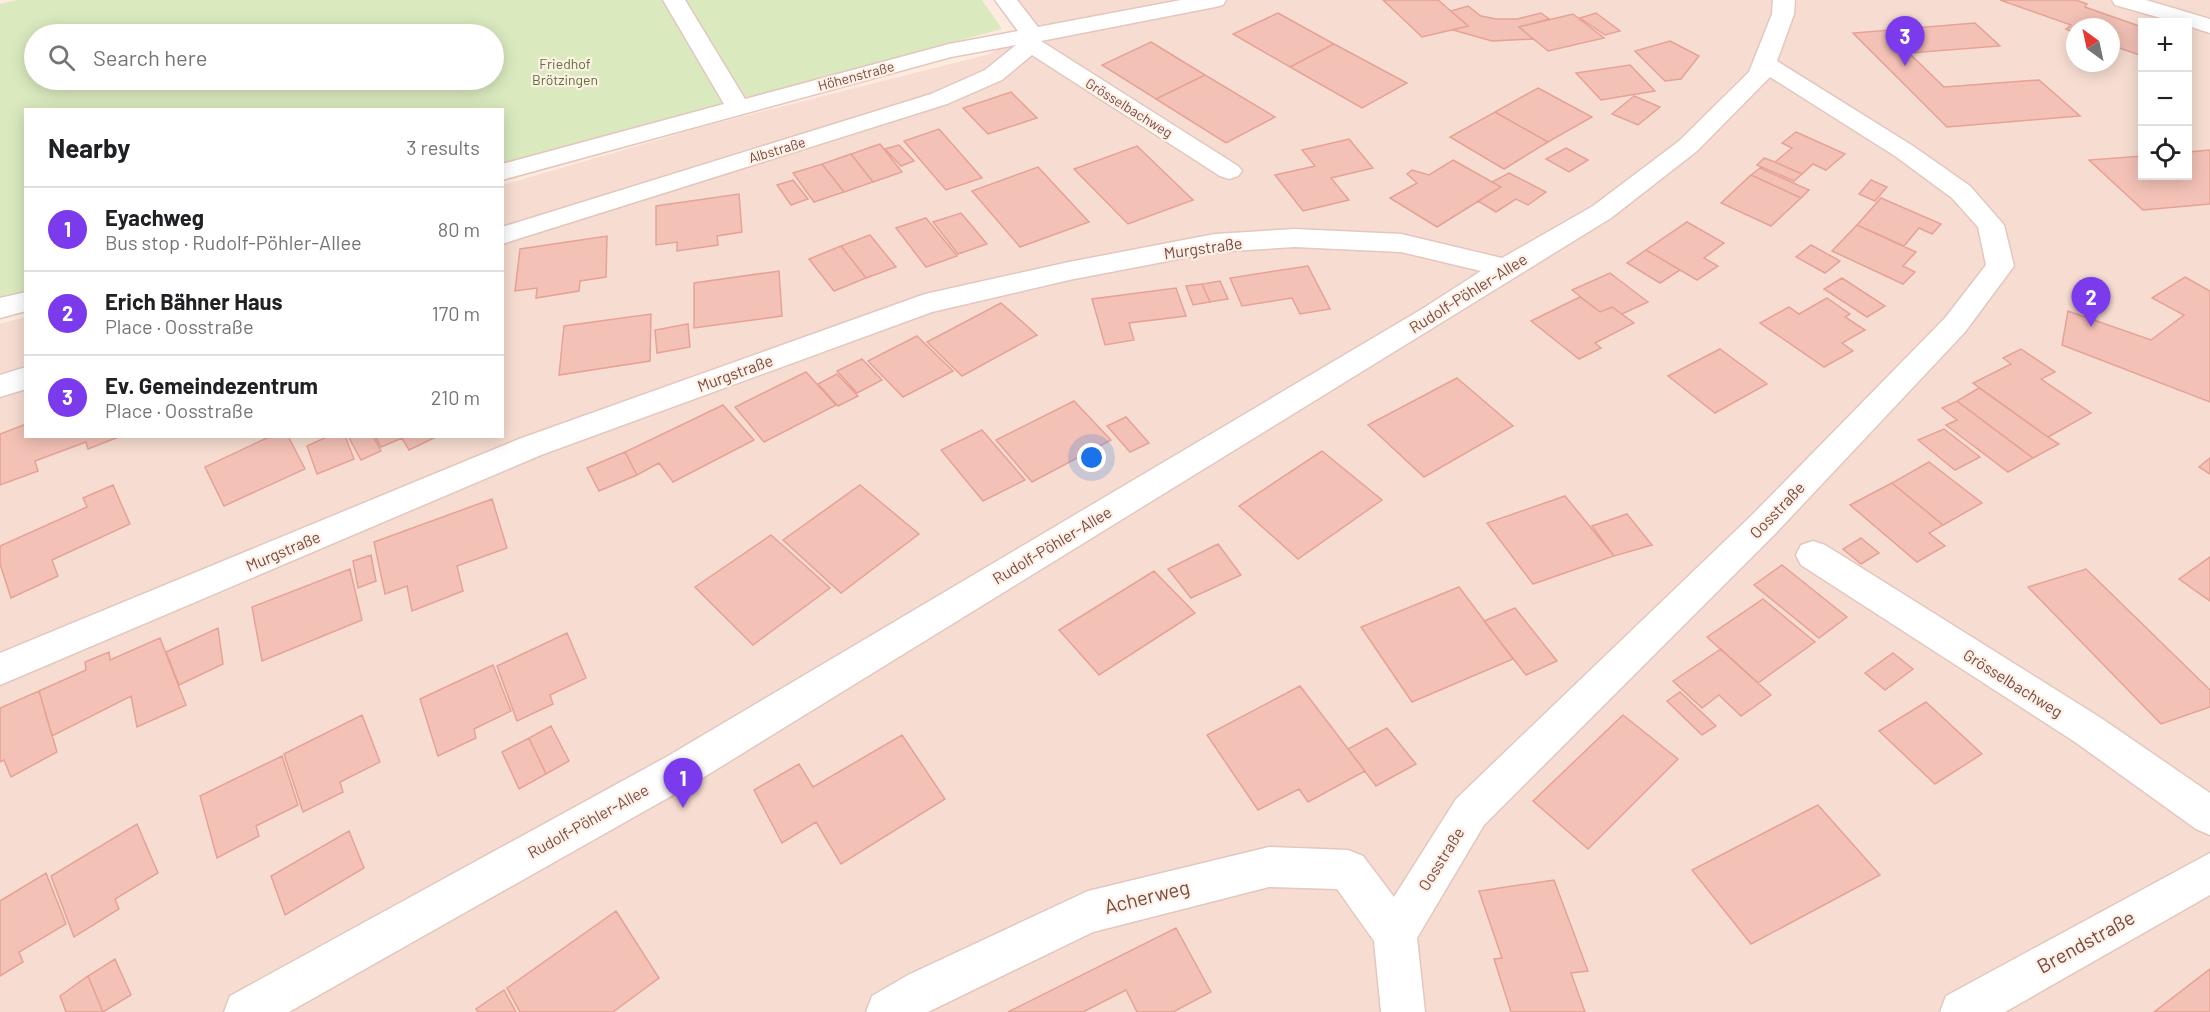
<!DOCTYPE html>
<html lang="en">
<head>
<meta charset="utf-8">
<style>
	body { margin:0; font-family:Barlow,sans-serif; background:#f6f6f6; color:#202124 }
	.controls { position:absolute; right:18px; top:18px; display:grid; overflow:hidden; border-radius:0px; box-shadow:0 3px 15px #0003 }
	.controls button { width:54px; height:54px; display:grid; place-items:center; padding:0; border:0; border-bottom:2px solid #e0e0e0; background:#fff; color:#202124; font:30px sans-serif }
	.compass { position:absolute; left:2066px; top:18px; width:54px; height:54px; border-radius:50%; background:#fff; box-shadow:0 3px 15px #0003; rotate:327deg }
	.you { position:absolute; left:1092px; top:458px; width:21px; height:21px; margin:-15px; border:4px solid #fff; border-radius:50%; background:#1a73e8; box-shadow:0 0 0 9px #1a73e833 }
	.badge { display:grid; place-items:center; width:39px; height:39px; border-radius:50%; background:#7c3aed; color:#fff; font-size:20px; font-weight:700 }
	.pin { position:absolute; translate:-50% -50px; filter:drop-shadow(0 2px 3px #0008) }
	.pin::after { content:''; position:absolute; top:32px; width:21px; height:18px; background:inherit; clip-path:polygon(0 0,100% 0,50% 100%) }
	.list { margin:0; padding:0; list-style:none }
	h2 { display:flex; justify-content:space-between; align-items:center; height:78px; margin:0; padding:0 24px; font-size:26px }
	h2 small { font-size:20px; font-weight:400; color:#757577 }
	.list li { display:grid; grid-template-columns:39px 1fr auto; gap:18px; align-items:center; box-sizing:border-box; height:84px; padding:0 24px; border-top:2px solid #e0e0e0 }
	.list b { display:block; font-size:22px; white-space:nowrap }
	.list p { margin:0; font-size:20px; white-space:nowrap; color:#757577 }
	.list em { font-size:20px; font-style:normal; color:#757577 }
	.icon { flex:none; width:33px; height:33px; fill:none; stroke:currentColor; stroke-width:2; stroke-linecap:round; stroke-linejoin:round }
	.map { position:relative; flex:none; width:2210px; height:1012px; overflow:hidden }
	.search { position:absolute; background:#fff; box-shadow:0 3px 15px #0003; left:24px; top:24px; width:480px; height:66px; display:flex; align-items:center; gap:15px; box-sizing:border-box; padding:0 21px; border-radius:33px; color:#757577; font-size:22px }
	.panel { position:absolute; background:#fff; box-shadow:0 3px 15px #0003; left:24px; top:108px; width:480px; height:330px; border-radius:0px }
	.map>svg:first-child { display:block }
</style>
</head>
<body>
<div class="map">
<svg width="2210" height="1012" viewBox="0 0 2210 1012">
	<rect width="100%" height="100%" fill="#fdebdf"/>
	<path fill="#f7ddd1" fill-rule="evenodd" d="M 1006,0 L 2210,0 L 2210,1012 L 0,1012 L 0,324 L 25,317 L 26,436 L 502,436 L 503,185 L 709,125 L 990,54 L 1024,27 ZM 2142,22 L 2188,22 L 2188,176 L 2142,176 ZM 2075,27 L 2111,27 L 2111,63 L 2075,63 Z"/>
	<path fill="#daeabe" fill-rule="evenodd" d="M 18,0 L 982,0 L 1002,29 L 503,163 L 502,110 L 26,110 L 25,295 L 0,302 L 0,4 ZM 34,34 L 494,34 L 494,80 L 34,80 Z"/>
	<path fill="#f3c1b6" stroke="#e6a296" stroke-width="1.5" d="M 1383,0 L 1438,0 L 1468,26 L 1422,37 Z
		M 2000,0 L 2076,0 L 2087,4 L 2085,7 L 2142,27 L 2142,56 L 2111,45 L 2111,27 L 2075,27 L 2075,33 L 2066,29 L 2071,25 Z
		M 1468,6 L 1481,16 L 1496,19 L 1517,19 L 1541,13 L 1549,19 L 1519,27 L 1533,39 L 1492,41 L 1453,30 L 1468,26 L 1451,11 Z
		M 1278,13 L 1334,44 L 1290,67 L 1233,34 Z
		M 1596,13 L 1620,31 L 1605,35 L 1580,18 Z
		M 1573,14 L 1604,38 L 1548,51 L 1519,27 Z
		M 1975,23 L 2000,46 L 1909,53 L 1944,87 L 2039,80 L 2080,116 L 1947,127 L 1853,33 Z
		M 1670,41 L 1699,56 L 1681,79 L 1665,81 L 1635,51 Z
		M 1151,42 L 1205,75 L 1156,99 L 1102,65 Z
		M 1334,44 L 1407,83 L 1362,108 L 1290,67 Z
		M 1630,65 L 1655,91 L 1601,100 L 1576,73 Z
		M 1205,75 L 1275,117 L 1226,143 L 1156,99 Z
		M 1538,88 L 1592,117 L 1548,142 L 1495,112 Z
		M 1011,92 L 1037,118 L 988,134 L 963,108 Z
		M 1634,96 L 1660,107 L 1638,125 L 1612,114 Z
		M 1495,112 L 1548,142 L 1504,169 L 1450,137 Z
		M 939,129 L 982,178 L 946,190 L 904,141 Z
		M 1796,132 L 1845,154 L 1826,170 L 1813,164 L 1802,174 L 1775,162 L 1792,148 L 1782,143 Z
		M 1349,139 L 1373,168 L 1331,178 L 1349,200 L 1303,211 L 1275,175 L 1315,166 L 1302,150 Z
		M 880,144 L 902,172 L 873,182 L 851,154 Z
		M 899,145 L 914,161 L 901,166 L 885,149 Z
		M 1137,146 L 1193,200 L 1128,224 L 1074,169 Z
		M 1566,148 L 1588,160 L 1569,172 L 1546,159 Z
		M 2210,150 L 2210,204 L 2143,210 L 2089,160 L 2142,156 L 2142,176 L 2188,176 L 2188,152 Z
		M 851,154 L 873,182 L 844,192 L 822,164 Z
		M 1764,158 L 1775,162 L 1802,174 L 1794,181 L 1757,165 Z
		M 1453,160 L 1501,187 L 1437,227 L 1390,198 L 1417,183 L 1407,174 L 1412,170 L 1429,175 Z
		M 822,164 L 844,192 L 814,202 L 793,173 Z
		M 1038,167 L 1089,222 L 1020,247 L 972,191 Z
		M 1760,168 L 1809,190 L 1801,198 L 1751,175 Z
		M 1509,173 L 1546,192 L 1528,205 L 1516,199 L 1496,212 L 1478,201 L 1501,187 L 1492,182 Z
		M 1751,175 L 1801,198 L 1771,226 L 1721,203 Z
		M 793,180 L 808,199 L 791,205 L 777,185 Z
		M 1871,180 L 1887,187 L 1875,201 L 1859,194 Z
		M 739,194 L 742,232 L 717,236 L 718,245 L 677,251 L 677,242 L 656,245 L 656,206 Z
		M 1881,198 L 1941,224 L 1932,234 L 1919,228 L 1904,246 L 1857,225 Z
		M 961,213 L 987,244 L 958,254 L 933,222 Z
		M 926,218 L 957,256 L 926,267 L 896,228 Z
		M 1687,222 L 1724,243 L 1704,258 L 1718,266 L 1697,280 L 1646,250 Z
		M 1857,225 L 1916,252 L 1903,266 L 1915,272 L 1903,284 L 1832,251 Z
		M 870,235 L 896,267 L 866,278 L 841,246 Z
		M 607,236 L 606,277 L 580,281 L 579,291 L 536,298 L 537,288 L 515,291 L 520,249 Z
		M 1811,245 L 1840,261 L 1825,273 L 1796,257 Z
		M 841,246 L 866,278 L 834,291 L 809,259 Z
		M 1646,250 L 1680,270 L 1660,283 L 1627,263 Z
		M 1308,266 L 1330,309 L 1300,314 L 1292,298 L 1242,306 L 1230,278 Z
		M 779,271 L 782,316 L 694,328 L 694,283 Z
		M 1610,273 L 1648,302 L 1622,314 L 1612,307 L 1600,312 L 1572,290 Z
		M 2185,277 L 2210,291 L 2210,402 L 2062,345 L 2068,311 L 2151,340 L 2184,315 L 2152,298 Z
		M 1842,278 L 1885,306 L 1867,317 L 1824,289 Z
		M 1220,281 L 1228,299 L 1210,302 L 1202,284 Z
		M 1202,284 L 1210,302 L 1193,305 L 1186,286 Z
		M 1176,288 L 1186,316 L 1129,323 L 1134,340 L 1105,345 L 1092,299 Z
		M 1580,297 L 1600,312 L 1612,307 L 1634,323 L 1595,343 L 1601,348 L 1579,359 L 1531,321 Z
		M 1827,298 L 1850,314 L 1845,317 L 1865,330 L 1842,343 L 1853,351 L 1824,367 L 1760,323 L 1789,307 L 1799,314 Z
		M 1001,303 L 1037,335 L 962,376 L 927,342 Z
		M 651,314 L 650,361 L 559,375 L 564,326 Z
		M 688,324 L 690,347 L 657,353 L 655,330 Z
		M 917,336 L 953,371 L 903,397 L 868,361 Z
		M 1720,349 L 1767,384 L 1715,413 L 1668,376 Z
		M 2021,349 L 2055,372 L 2041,379 L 2091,413 L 2048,437 L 1973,383 L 2011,364 L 2003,358 Z
		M 862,359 L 882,380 L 857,393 L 837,371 Z
		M 806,372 L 836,405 L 764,442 L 735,407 Z
		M 837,374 L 858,396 L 838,406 L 818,384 Z
		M 1457,378 L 1513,426 L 1424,477 L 1368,425 Z
		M 1979,388 L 2048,437 L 2059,444 L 2033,458 L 1957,401 Z
		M 1074,401 L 1111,440 L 1032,482 L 996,440 Z
		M 1957,401 L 2033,458 L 2008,472 L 1946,425 L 1957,420 L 1942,408 Z
		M 723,405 L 754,440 L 673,482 L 659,463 L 637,475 L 625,452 Z
		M 1126,417 L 1149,443 L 1130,452 L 1107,426 Z
		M 26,424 L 26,436 L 121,436 L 88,449 L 86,442 L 35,461 L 38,471 L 0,485 L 0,434 Z
		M 1944,429 L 1980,457 L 1955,470 L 1918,440 Z
		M 982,430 L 1025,480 L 983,501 L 941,450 Z
		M 271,436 L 288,436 L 305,469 L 224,506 L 205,467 Z
		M 329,436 L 345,436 L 354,459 L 317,474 L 307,446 Z
		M 348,436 L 373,436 L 381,451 L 361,460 Z
		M 375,436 L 438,436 L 409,450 L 402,438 L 381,447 Z
		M 1322,451 L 1382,500 L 1298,559 L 1239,506 Z
		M 625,452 L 637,475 L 599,491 L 587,468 Z
		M 2210,458 L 2210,474 L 2199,467 Z
		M 1929,462 L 1982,503 L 1943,525 L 1892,483 Z
		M 1892,483 L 1943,525 L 1929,533 L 1945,546 L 1917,562 L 1850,505 Z
		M 113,485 L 130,524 L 52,560 L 58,576 L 11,598 L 0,564 L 0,546 L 87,507 L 83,498 Z
		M 860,485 L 919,534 L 841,593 L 783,540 Z
		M 1565,496 L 1614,556 L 1533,584 L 1487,523 Z
		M 492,499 L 507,548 L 457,566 L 463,591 L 412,611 L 407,586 L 385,594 L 374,542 Z
		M 1627,514 L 1652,545 L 1614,556 L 1592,526 Z
		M 771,535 L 830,588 L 753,645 L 695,587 Z
		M 1861,538 L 1879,553 L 1861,564 L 1843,549 Z
		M 1218,544 L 1241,575 L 1191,598 L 1168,569 Z
		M 371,555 L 376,581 L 358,588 L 353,561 Z
		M 2210,557 L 2210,601 L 2179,579 Z
		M 1782,565 L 1847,617 L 1819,638 L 1754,585 Z
		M 350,569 L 362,620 L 262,661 L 252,607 Z
		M 2086,569 L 2210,690 L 2210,707 L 2161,724 L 2028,587 Z
		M 1154,571 L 1195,613 L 1099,675 L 1059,630 Z
		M 1459,587 L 1513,659 L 1412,702 L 1361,627 Z
		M 1763,599 L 1815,642 L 1758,683 L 1707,637 Z
		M 1515,608 L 1557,661 L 1526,675 L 1484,621 Z
		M 218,628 L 223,664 L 179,685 L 166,652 Z
		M 567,633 L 586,678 L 550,695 L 553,704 L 517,721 L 497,666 Z
		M 160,638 L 186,705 L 137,727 L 131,696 L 52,736 L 39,691 L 86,670 L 85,662 L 109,652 L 110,660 Z
		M 1721,649 L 1771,695 L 1741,716 L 1719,695 L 1702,708 L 1673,681 Z
		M 1893,653 L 1913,669 L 1885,690 L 1865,673 Z
		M 493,665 L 511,711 L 474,729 L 476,738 L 438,756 L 420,699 Z
		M 1300,686 L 1365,771 L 1308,802 L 1299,789 L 1258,810 L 1207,735 Z
		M 39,691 L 57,752 L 11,777 L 4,760 L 0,762 L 0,708 Z
		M 1680,692 L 1716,726 L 1702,735 L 1667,701 Z
		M 1926,702 L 1982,754 L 1935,784 L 1879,731 Z
		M 362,715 L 380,762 L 340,782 L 343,792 L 303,812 L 284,754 Z
		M 1623,715 L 1678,759 L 1588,849 L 1533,801 Z
		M 551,726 L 569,761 L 546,774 L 529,738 Z
		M 1387,728 L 1416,764 L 1376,786 L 1348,749 Z
		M 902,735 L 945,799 L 841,864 L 816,822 L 782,843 L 754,790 L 799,764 L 813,787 Z
		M 529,738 L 546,774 L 519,789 L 502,752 Z
		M 282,756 L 298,805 L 256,826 L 259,836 L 217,858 L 200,796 Z
		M 1818,805 L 1880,875 L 1751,944 L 1692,870 Z
		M 137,824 L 158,873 L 115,899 L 119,909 L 74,937 L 51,876 Z
		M 349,831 L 364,868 L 285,915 L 271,876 Z
		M 46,873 L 66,924 L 19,952 L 23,962 L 0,976 L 0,901 Z
		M 1554,880 L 1588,971 L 1571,973 L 1585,1012 L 1511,1012 L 1494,959 L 1502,958 L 1479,891 Z
		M 616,911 L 659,978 L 613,1012 L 520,1012 L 507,988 Z
		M 1176,928 L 1211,992 L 1173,1012 L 1137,1012 L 1126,990 L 1083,1012 L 1008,1012 Z
		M 115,959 L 131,995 L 103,1012 L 88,976 Z
		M 2210,969 L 2210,1012 L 2154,1012 Z
		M 88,976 L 103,1012 L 66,1012 L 60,996 Z
		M 504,990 L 516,1012 L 478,1012 L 476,1009 Z"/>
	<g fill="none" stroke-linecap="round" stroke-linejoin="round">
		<defs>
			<path id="minor" d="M 663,0 L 685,0 L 745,99 L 949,44 L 1018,31 L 995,0 L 1017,0 L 1038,27 L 1181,0 L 1226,0 L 1223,5 L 1215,7 L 1041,41 L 1238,166 L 1242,171 L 1238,176 L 1229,179 L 1220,176 L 1032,55 L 1002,80 L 947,104 L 502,244 L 502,227 L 931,94 L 985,70 L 1016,45 L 951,57 L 502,180 L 502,164 L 724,104 Z
				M 1773,0 L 1795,0 L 1794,14 L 1777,61 L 1913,146 L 1970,186 L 2004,225 L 2014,266 L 1965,332 L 1776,533 L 1484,825 L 1417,938 L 1425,1012 L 1381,1012 L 1374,941 L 1337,889 L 1269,887 L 1093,932 L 928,1012 L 866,1012 L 872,996 L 908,975 L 1088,891 L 1269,847 L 1348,850 L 1363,856 L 1394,897 L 1456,799 L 1752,515 L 1945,318 L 1986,265 L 1978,227 L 1952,198 L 1895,156 L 1770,77 L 1697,151 L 1611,218 L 696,782 L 289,1012 L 224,1012 L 230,996 L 668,756 L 1422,309 L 1481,271 L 1401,252 L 1295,247 L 1215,252 L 1069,280 L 932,312 L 541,455 L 0,685 L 0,653 L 519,439 L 925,294 L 1069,262 L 1215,234 L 1295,229 L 1401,234 L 1502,258 L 1593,206 L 1679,141 L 1749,72 L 1772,14 Z
				M 2112,0 L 2146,0 L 2210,19 L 2210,33 L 2188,26 L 2188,22 L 2175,22 L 2115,5 Z
				M 26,292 L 26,311 L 0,318 L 0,298 Z
				M 26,367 L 26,389 L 0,397 L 0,375 Z
				M 1813,541 L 1825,545 L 2101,718 L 2210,793 L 2210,835 L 2196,829 L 2075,742 L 1801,565 L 1796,555 L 1801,545 Z
				M 2210,853 L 2210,895 L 2005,1012 L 1940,1012 L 1946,996 Z"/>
		</defs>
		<use href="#minor" stroke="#e3c7be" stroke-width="3"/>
		<use href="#minor" fill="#fff" fill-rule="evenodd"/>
	</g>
	<g text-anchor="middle" stroke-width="4.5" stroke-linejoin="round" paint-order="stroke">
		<g font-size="14" fill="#59743c" stroke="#fff0e6">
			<text x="565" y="69">Friedhof<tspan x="565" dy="16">Brötzingen</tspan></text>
		</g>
		<g font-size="14" fill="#744c46" stroke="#fff0e6">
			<text transform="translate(856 76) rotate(-15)" y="5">Höhenstraße</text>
			<text transform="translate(1129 108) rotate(32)" y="5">Grösselbachweg</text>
			<text transform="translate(777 150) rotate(-17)" y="5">Albstraße</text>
		</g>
		<g font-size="16" fill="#744c46" stroke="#fff0e6">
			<text transform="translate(1203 248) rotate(-8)" y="6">Murgstraße</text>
			<text transform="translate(1468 293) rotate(-32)" y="6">Rudolf-Pöhler-Allee</text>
			<text transform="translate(735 373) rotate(-20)" y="6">Murgstraße</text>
			<text transform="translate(1777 510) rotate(-46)" y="6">Oosstraße</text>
			<text transform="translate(1052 545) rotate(-31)" y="6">Rudolf-Pöhler-Allee</text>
			<text transform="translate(283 551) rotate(-23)" y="6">Murgstraße</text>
			<text transform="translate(2013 683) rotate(32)" y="6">Grösselbachweg</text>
			<text transform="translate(588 821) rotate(-29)" y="6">Rudolf-Pöhler-Allee</text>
			<text transform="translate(1441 859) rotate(-58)" y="6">Oosstraße</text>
		</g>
		<g font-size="20" fill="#744c46" stroke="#fff0e6">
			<text transform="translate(1147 897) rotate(-14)" y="7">Acherweg</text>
			<text transform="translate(2086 942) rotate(-29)" y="7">Brendstraße</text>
		</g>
	</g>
</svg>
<div class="controls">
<button>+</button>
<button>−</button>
<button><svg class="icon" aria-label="locate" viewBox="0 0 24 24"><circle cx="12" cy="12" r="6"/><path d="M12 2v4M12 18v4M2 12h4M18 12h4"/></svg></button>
</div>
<svg class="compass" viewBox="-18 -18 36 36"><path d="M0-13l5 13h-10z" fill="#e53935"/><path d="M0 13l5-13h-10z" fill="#757577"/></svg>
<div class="you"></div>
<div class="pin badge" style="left:683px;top:808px">1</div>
<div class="pin badge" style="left:2091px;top:327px">2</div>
<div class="pin badge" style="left:1905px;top:66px">3</div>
<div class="search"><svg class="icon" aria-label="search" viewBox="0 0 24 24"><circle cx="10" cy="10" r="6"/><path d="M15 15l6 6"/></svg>Search here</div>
<section class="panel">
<h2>Nearby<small>3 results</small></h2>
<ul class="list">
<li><span class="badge">1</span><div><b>Eyachweg</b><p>Bus stop · Rudolf-Pöhler-Allee</p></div><em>80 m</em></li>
<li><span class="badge">2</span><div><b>Erich Bähner Haus</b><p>Place · Oosstraße</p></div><em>170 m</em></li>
<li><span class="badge">3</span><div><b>Ev. Gemeindezentrum</b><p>Place · Oosstraße</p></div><em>210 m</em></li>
</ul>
</section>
</div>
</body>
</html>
